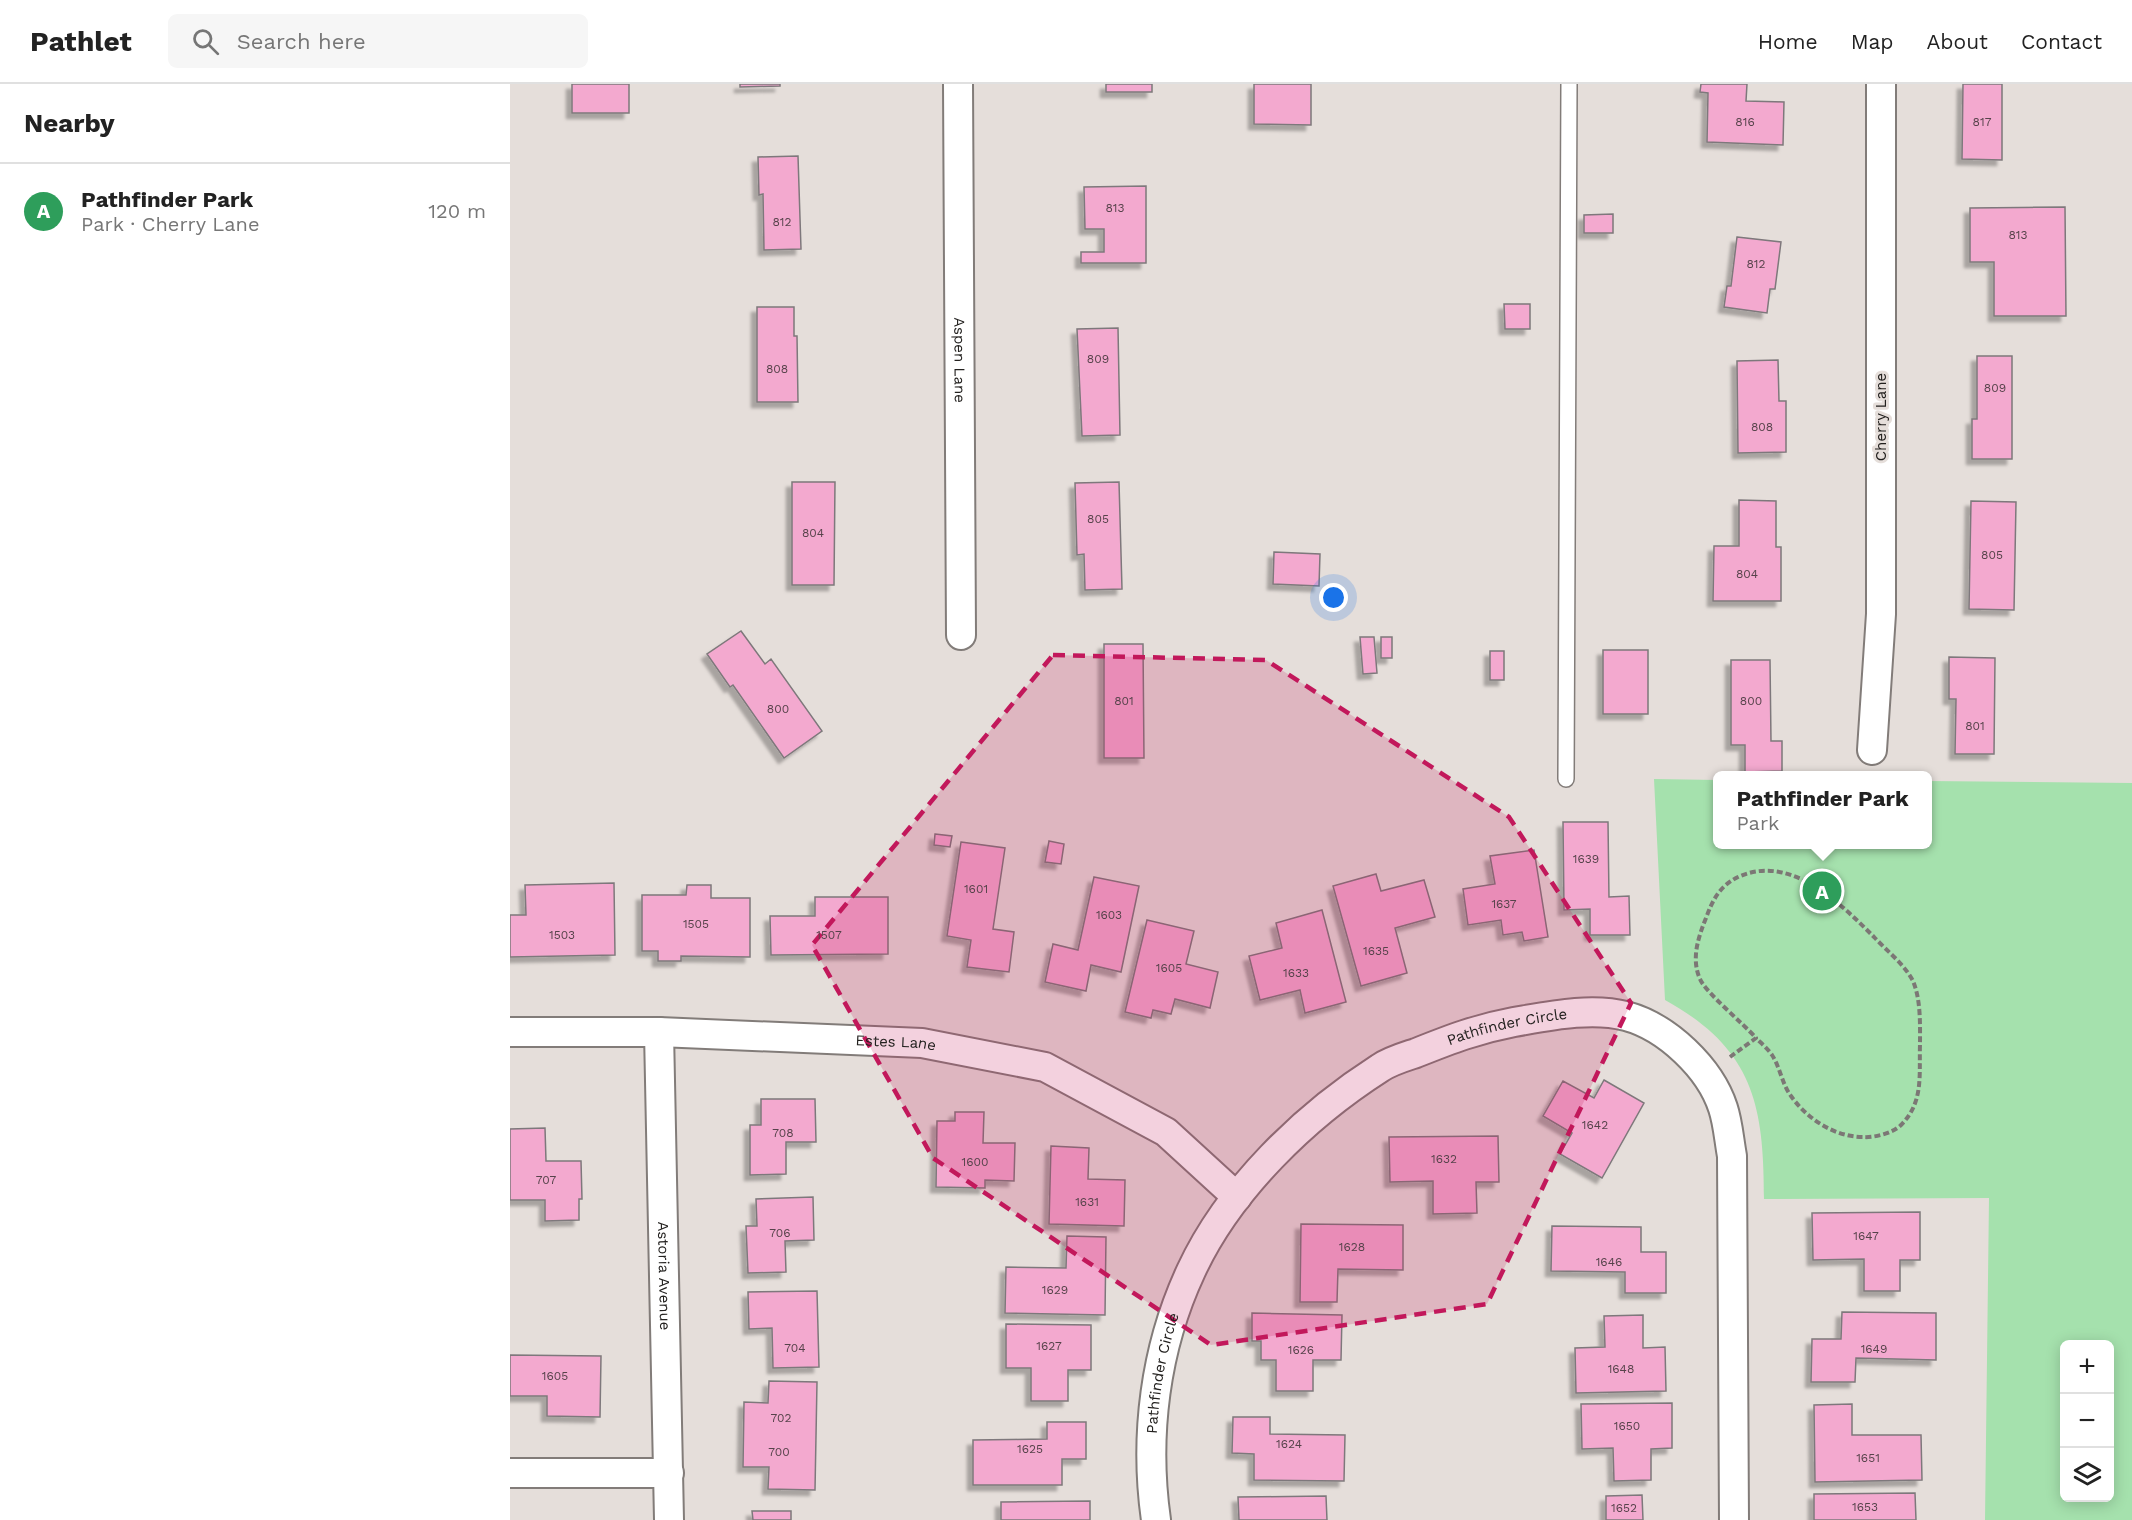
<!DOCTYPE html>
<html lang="en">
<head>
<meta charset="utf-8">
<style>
	body { margin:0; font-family:"Work Sans",sans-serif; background:#f6f6f6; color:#222 }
	.controls { position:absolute; right:18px; bottom:18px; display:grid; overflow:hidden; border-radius:9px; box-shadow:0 3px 15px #0003 }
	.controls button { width:54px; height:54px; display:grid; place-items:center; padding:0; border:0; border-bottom:2px solid #e0e0e0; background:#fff; color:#222; font:30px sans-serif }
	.you { position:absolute; left:824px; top:514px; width:21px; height:21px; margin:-15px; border:4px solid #fff; border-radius:50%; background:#1a73e8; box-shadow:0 0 0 9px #1a73e833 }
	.badge { display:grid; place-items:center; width:39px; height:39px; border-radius:50%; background:#111827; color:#fff; font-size:20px; font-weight:700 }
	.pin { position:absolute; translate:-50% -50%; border:3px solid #fff; box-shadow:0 2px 6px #0006 }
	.popup { position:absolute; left:1203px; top:687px; width:219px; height:78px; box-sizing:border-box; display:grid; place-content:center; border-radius:9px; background:#fff; filter:drop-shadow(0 2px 4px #0005); font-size:20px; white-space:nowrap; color:#767676 }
	.popup b { font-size:22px; color:#222 }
	.popup::after { content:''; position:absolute; left:50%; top:100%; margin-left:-12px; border:12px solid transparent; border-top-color:#fff }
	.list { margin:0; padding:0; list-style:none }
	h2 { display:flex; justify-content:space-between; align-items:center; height:78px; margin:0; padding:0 24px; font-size:26px }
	h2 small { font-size:20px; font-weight:400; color:#767676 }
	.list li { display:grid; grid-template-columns:39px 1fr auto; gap:18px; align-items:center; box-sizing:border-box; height:96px; padding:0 24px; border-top:2px solid #e0e0e0 }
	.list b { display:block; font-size:22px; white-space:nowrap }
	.list p { margin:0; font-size:20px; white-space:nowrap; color:#767676 }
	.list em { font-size:20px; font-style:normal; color:#767676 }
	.icon { flex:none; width:33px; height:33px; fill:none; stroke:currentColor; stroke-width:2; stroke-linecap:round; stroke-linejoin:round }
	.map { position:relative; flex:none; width:1622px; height:1436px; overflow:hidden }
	header { display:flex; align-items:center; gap:36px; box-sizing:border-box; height:84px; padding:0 30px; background:#fff; border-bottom:2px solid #e0e0e0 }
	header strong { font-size:28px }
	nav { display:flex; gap:33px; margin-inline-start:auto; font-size:21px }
	.search { width:420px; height:54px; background:#f6f6f6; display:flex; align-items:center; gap:15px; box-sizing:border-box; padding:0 21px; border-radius:9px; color:#767676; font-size:22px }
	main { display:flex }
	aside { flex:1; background:#fff }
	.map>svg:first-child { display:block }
</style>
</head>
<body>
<header>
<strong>Pathlet</strong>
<div class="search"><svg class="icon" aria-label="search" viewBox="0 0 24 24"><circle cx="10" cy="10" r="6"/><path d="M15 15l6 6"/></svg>Search here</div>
<nav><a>Home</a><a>Map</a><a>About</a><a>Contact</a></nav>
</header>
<main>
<aside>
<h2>Nearby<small></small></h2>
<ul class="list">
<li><span class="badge" style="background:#2e9e5b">A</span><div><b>Pathfinder Park</b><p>Park · Cherry Lane</p></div><em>120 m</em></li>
</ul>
</aside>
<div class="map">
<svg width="1622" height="1436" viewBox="0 0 1622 1436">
	<defs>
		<filter id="shadow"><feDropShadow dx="-5.5" dy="5.5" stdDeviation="1.5" flood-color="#0004"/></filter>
	</defs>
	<rect width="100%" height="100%" fill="#e5deda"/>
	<path fill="#a5e1ad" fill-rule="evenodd" d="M 1144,695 L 1207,696 L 1207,760 L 1417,760 L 1417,697 L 1622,699 L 1622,1436 L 1475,1436 L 1479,1114 L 1254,1115 C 1254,1022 1244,965 1155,916 ZM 1554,1260 L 1600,1260 L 1600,1414 L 1554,1414 Z"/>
	<path fill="#f3a9cf" stroke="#7e787b" stroke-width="1.5" filter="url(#shadow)" d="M 62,0 L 119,0 L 119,29 L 62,29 Z
		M 230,0 L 270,0 L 270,2 L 230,3 Z
		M 596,0 L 642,0 L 642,8 L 596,8 Z
		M 744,0 L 801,0 L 801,41 L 744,40 Z
		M 1191,0 L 1237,0 L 1236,17 L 1274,18 L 1273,61 L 1197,58 L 1198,9 L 1190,8 Z
		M 1453,0 L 1492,0 L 1492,76 L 1452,75 Z
		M 288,72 L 291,165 L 254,166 L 253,110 L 249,111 L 248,73 Z
		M 636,102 L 636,179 L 571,179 L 571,168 L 594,168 L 594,145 L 575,145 L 574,103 Z
		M 1555,123 L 1556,232 L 1484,232 L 1484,178 L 1460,178 L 1460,124 Z
		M 1103,130 L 1103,149 L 1074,149 L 1074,131 Z
		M 1227,153 L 1271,158 L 1265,205 L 1260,205 L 1257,229 L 1214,223 L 1217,202 L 1221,202 Z
		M 994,220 L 1020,220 L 1020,245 L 995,245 Z
		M 247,223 L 284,223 L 284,252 L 287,252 L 288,318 L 247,318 Z
		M 608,244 L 610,351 L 572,352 L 567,245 Z
		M 1467,272 L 1502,272 L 1502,375 L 1462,375 L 1462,335 L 1467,335 Z
		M 1268,276 L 1269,317 L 1276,317 L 1276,368 L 1228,369 L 1227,277 Z
		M 282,398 L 325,398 L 324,501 L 282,501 Z
		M 609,398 L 612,505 L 575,506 L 574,470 L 567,471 L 565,399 Z
		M 1229,416 L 1266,417 L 1266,463 L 1271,463 L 1271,517 L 1203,517 L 1204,462 L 1229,462 Z
		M 1461,417 L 1506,418 L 1504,526 L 1459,525 Z
		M 764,468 L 810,470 L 809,502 L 763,500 Z
		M 231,547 L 255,580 L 261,575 L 312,647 L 274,674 L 223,601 L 220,603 L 197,570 Z
		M 850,553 L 864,553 L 867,589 L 853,590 Z
		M 871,553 L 882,553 L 882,574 L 871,574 Z
		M 594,560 L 633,560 L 634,674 L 594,674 Z
		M 1093,566 L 1138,566 L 1138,630 L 1093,630 Z
		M 980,567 L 994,567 L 994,596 L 980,596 Z
		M 1439,573 L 1485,574 L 1484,670 L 1445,670 L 1446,615 L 1439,615 Z
		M 1221,576 L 1260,576 L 1261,657 L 1272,657 L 1272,687 L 1235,688 L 1235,661 L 1221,661 Z
		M 1053,738 L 1098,738 L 1099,813 L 1119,812 L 1120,851 L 1080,851 L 1080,825 L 1054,826 Z
		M 425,750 L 442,752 L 440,763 L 424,761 Z
		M 539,757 L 554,760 L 551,780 L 535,778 Z
		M 451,758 L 495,764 L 483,845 L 504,848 L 499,888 L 457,883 L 461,856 L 437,852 Z
		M 1024,766 L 1038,853 L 1014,857 L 1012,848 L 993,851 L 991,836 L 958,841 L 953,805 L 985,800 L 980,772 Z
		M 866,790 L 871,807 L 914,796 L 925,833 L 885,844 L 897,889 L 851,902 L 823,802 Z
		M 584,793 L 629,802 L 611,888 L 581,881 L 576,907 L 535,898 L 543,860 L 568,866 Z
		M 104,799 L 105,871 L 0,873 L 0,831 L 16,831 L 15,801 Z
		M 177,801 L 201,801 L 201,814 L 240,814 L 240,873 L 171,872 L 171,877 L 148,877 L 148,867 L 132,867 L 132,811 L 176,811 Z
		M 305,813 L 378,813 L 378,870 L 261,871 L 260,832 L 305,832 Z
		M 812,826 L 836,918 L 795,929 L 790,906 L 750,916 L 739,872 L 772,864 L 766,839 Z
		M 637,836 L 684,847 L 676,880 L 708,888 L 700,924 L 665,915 L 661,930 L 643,926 L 641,934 L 615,928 Z
		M 1094,996 L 1134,1019 L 1092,1094 L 1050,1070 L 1062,1049 L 1033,1032 L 1053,997 L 1084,1014 Z
		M 251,1015 L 305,1015 L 306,1058 L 276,1058 L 276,1090 L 240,1091 L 240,1041 L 251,1041 Z
		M 445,1028 L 474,1028 L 473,1059 L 505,1059 L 504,1097 L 475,1096 L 475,1104 L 426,1103 L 427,1037 L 445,1037 Z
		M 35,1044 L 36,1077 L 71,1077 L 72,1115 L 69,1115 L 69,1136 L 35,1137 L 35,1116 L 0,1116 L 0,1045 Z
		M 988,1052 L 989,1098 L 966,1098 L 967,1129 L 923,1130 L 923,1097 L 880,1098 L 879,1053 Z
		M 541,1062 L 579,1064 L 578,1095 L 615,1096 L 614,1142 L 539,1140 Z
		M 303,1113 L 304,1156 L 275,1157 L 276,1188 L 238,1189 L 236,1142 L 247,1142 L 246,1115 Z
		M 1410,1128 L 1410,1176 L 1390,1176 L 1390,1207 L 1354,1207 L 1354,1175 L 1303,1176 L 1302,1129 Z
		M 791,1140 L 893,1141 L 893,1186 L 828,1185 L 827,1218 L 790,1218 Z
		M 1042,1142 L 1131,1143 L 1131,1168 L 1156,1168 L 1156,1209 L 1115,1209 L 1115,1188 L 1041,1187 Z
		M 557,1152 L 596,1153 L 595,1231 L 495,1229 L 496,1183 L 556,1184 Z
		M 307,1207 L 309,1283 L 263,1284 L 262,1244 L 239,1245 L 238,1208 Z
		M 1332,1228 L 1426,1229 L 1426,1276 L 1346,1274 L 1345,1298 L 1301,1298 L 1302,1255 L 1331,1255 Z
		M 742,1229 L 832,1231 L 831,1276 L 803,1276 L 803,1307 L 766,1307 L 766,1276 L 751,1276 L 751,1257 L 742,1257 Z
		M 1133,1231 L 1133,1264 L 1155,1263 L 1156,1307 L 1066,1309 L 1065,1264 L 1095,1263 L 1094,1232 Z
		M 496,1240 L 581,1241 L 581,1286 L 558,1286 L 558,1317 L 521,1317 L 521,1284 L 496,1284 Z
		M 0,1271 L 91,1272 L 90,1333 L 37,1332 L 37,1312 L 0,1312 Z
		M 259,1297 L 307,1298 L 305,1406 L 258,1405 L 259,1383 L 233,1383 L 234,1318 L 258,1319 Z
		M 1162,1319 L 1162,1364 L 1141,1365 L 1141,1396 L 1104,1397 L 1103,1364 L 1072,1365 L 1071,1320 Z
		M 1342,1320 L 1342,1351 L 1411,1351 L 1412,1396 L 1305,1398 L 1304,1321 Z
		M 723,1333 L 760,1333 L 760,1350 L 835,1351 L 834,1397 L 744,1396 L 744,1370 L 722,1369 Z
		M 537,1338 L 576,1338 L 576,1375 L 552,1375 L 552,1401 L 463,1401 L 463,1356 L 537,1355 Z
		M 1405,1409 L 1406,1436 L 1304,1436 L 1304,1410 Z
		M 1132,1411 L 1133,1436 L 1096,1436 L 1096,1412 Z
		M 816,1412 L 817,1436 L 729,1436 L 728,1413 Z
		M 580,1417 L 580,1436 L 491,1436 L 491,1418 Z
		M 242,1427 L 281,1427 L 281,1436 L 243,1436 Z"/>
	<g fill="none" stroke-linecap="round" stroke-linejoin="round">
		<defs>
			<path id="service" d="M 1056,695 L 1059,0"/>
			<g id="minor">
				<path id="s1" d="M 448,0 L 451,551"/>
				<path d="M 1362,666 L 1371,530 L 1371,0"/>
				<path id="s2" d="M 0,948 L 149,948 L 412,959 L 535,983 L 656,1048 L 727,1113"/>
				<path id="s3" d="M 149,948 L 159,1436"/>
				<path d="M 0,1389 L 159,1389"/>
				<path id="s4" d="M 646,1436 C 634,1352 645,1264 681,1187 C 719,1105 795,1032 870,984 C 880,977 894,973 906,969 C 941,955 967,945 1004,938 C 1039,932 1081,923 1116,932 C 1157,943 1200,984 1213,1024 C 1218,1039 1219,1056 1222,1072 L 1224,1436"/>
			</g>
		</defs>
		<use href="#service" stroke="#827c79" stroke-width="18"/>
		<use href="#minor" stroke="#827c79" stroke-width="32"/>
		<path stroke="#7c7775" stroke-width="4" stroke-dasharray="6 3" stroke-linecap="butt" d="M 1220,973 L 1246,954 C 1235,941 1195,908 1190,895 C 1181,875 1188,854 1196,834 C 1203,815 1210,802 1228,793 C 1280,769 1330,819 1364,853 C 1376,866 1395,881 1403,897 C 1411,916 1410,941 1410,960 C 1409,991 1414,1018 1391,1041 C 1383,1049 1364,1054 1353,1053 C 1325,1053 1297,1035 1281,1012 C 1272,1000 1270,983 1262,971 C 1258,965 1251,959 1246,954"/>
		<use href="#service" stroke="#fff" stroke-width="15"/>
		<use href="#minor" stroke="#fff" stroke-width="28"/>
	</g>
	<path fill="#c2185b" fill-opacity="0.2" stroke="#c2185b" stroke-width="4.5" stroke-dasharray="12 8" stroke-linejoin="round" d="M 543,571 L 756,576 L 999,733 L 1121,919 L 977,1220 L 701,1261 L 423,1074 L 302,861 Z"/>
	<g text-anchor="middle" stroke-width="6" stroke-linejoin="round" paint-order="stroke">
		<g font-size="12" fill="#57434b">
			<text x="1235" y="42">816</text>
			<text x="1472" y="42">817</text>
			<text x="605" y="128">813</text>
			<text x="272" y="142">812</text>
			<text x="1508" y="155">813</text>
			<text x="1246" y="184">812</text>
			<text x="588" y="279">809</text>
			<text x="267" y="289">808</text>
			<text x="1485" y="308">809</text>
			<text x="1252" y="347">808</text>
			<text x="588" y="439">805</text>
			<text x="303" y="453">804</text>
			<text x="1482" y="475">805</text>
			<text x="1237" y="494">804</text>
			<text x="614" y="621">801</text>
			<text x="1241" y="621">800</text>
			<text x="268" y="629">800</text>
			<text x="1465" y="646">801</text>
			<text x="1076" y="779">1639</text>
			<text x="466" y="809">1601</text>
			<text x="994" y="824">1637</text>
			<text x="599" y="835">1603</text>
			<text x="186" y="844">1505</text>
			<text x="52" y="855">1503</text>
			<text x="319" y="855">1507</text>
			<text x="866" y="871">1635</text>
			<text x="659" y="888">1605</text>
			<text x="786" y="893">1633</text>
			<text x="1085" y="1045">1642</text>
			<text x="273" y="1053">708</text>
			<text x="934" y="1079">1632</text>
			<text x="465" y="1082">1600</text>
			<text x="36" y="1100">707</text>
			<text x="577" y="1122">1631</text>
			<text x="270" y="1153">706</text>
			<text x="1356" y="1156">1647</text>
			<text x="842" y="1167">1628</text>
			<text x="1099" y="1182">1646</text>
			<text x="545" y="1210">1629</text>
			<text x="539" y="1266">1627</text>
			<text x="285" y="1268">704</text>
			<text x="1364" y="1269">1649</text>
			<text x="791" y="1270">1626</text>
			<text x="1111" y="1289">1648</text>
			<text x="45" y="1296">1605</text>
			<text x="271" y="1338">702</text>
			<text x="1117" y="1346">1650</text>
			<text x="779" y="1364">1624</text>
			<text x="520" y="1369">1625</text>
			<text x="269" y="1372">700</text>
			<text x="1358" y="1378">1651</text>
			<text x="1355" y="1427">1653</text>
			<text x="1114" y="1428">1652</text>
		</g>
		<g font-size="15" fill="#23211f" stroke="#e5deda">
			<text dy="5" stroke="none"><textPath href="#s1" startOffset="276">Aspen Lane</textPath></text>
			<text transform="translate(1371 333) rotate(-90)" y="5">Cherry Lane</text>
			<text dy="5" stroke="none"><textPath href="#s4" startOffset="670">Pathfinder Circle</textPath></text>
			<text dy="5" stroke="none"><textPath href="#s2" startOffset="386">Estes Lane</textPath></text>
			<text dy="5" stroke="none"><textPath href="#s3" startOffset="244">Astoria Avenue</textPath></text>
			<text dy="5" stroke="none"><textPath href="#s4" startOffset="148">Pathfinder Circle</textPath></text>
		</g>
	</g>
</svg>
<div class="controls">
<button>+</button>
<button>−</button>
<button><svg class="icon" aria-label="layers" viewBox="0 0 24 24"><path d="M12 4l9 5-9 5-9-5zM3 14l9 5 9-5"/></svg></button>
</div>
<div class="you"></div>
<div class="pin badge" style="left:1312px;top:807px;background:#2e9e5b">A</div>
<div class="popup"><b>Pathfinder Park</b>Park</div>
</div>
</main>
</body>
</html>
